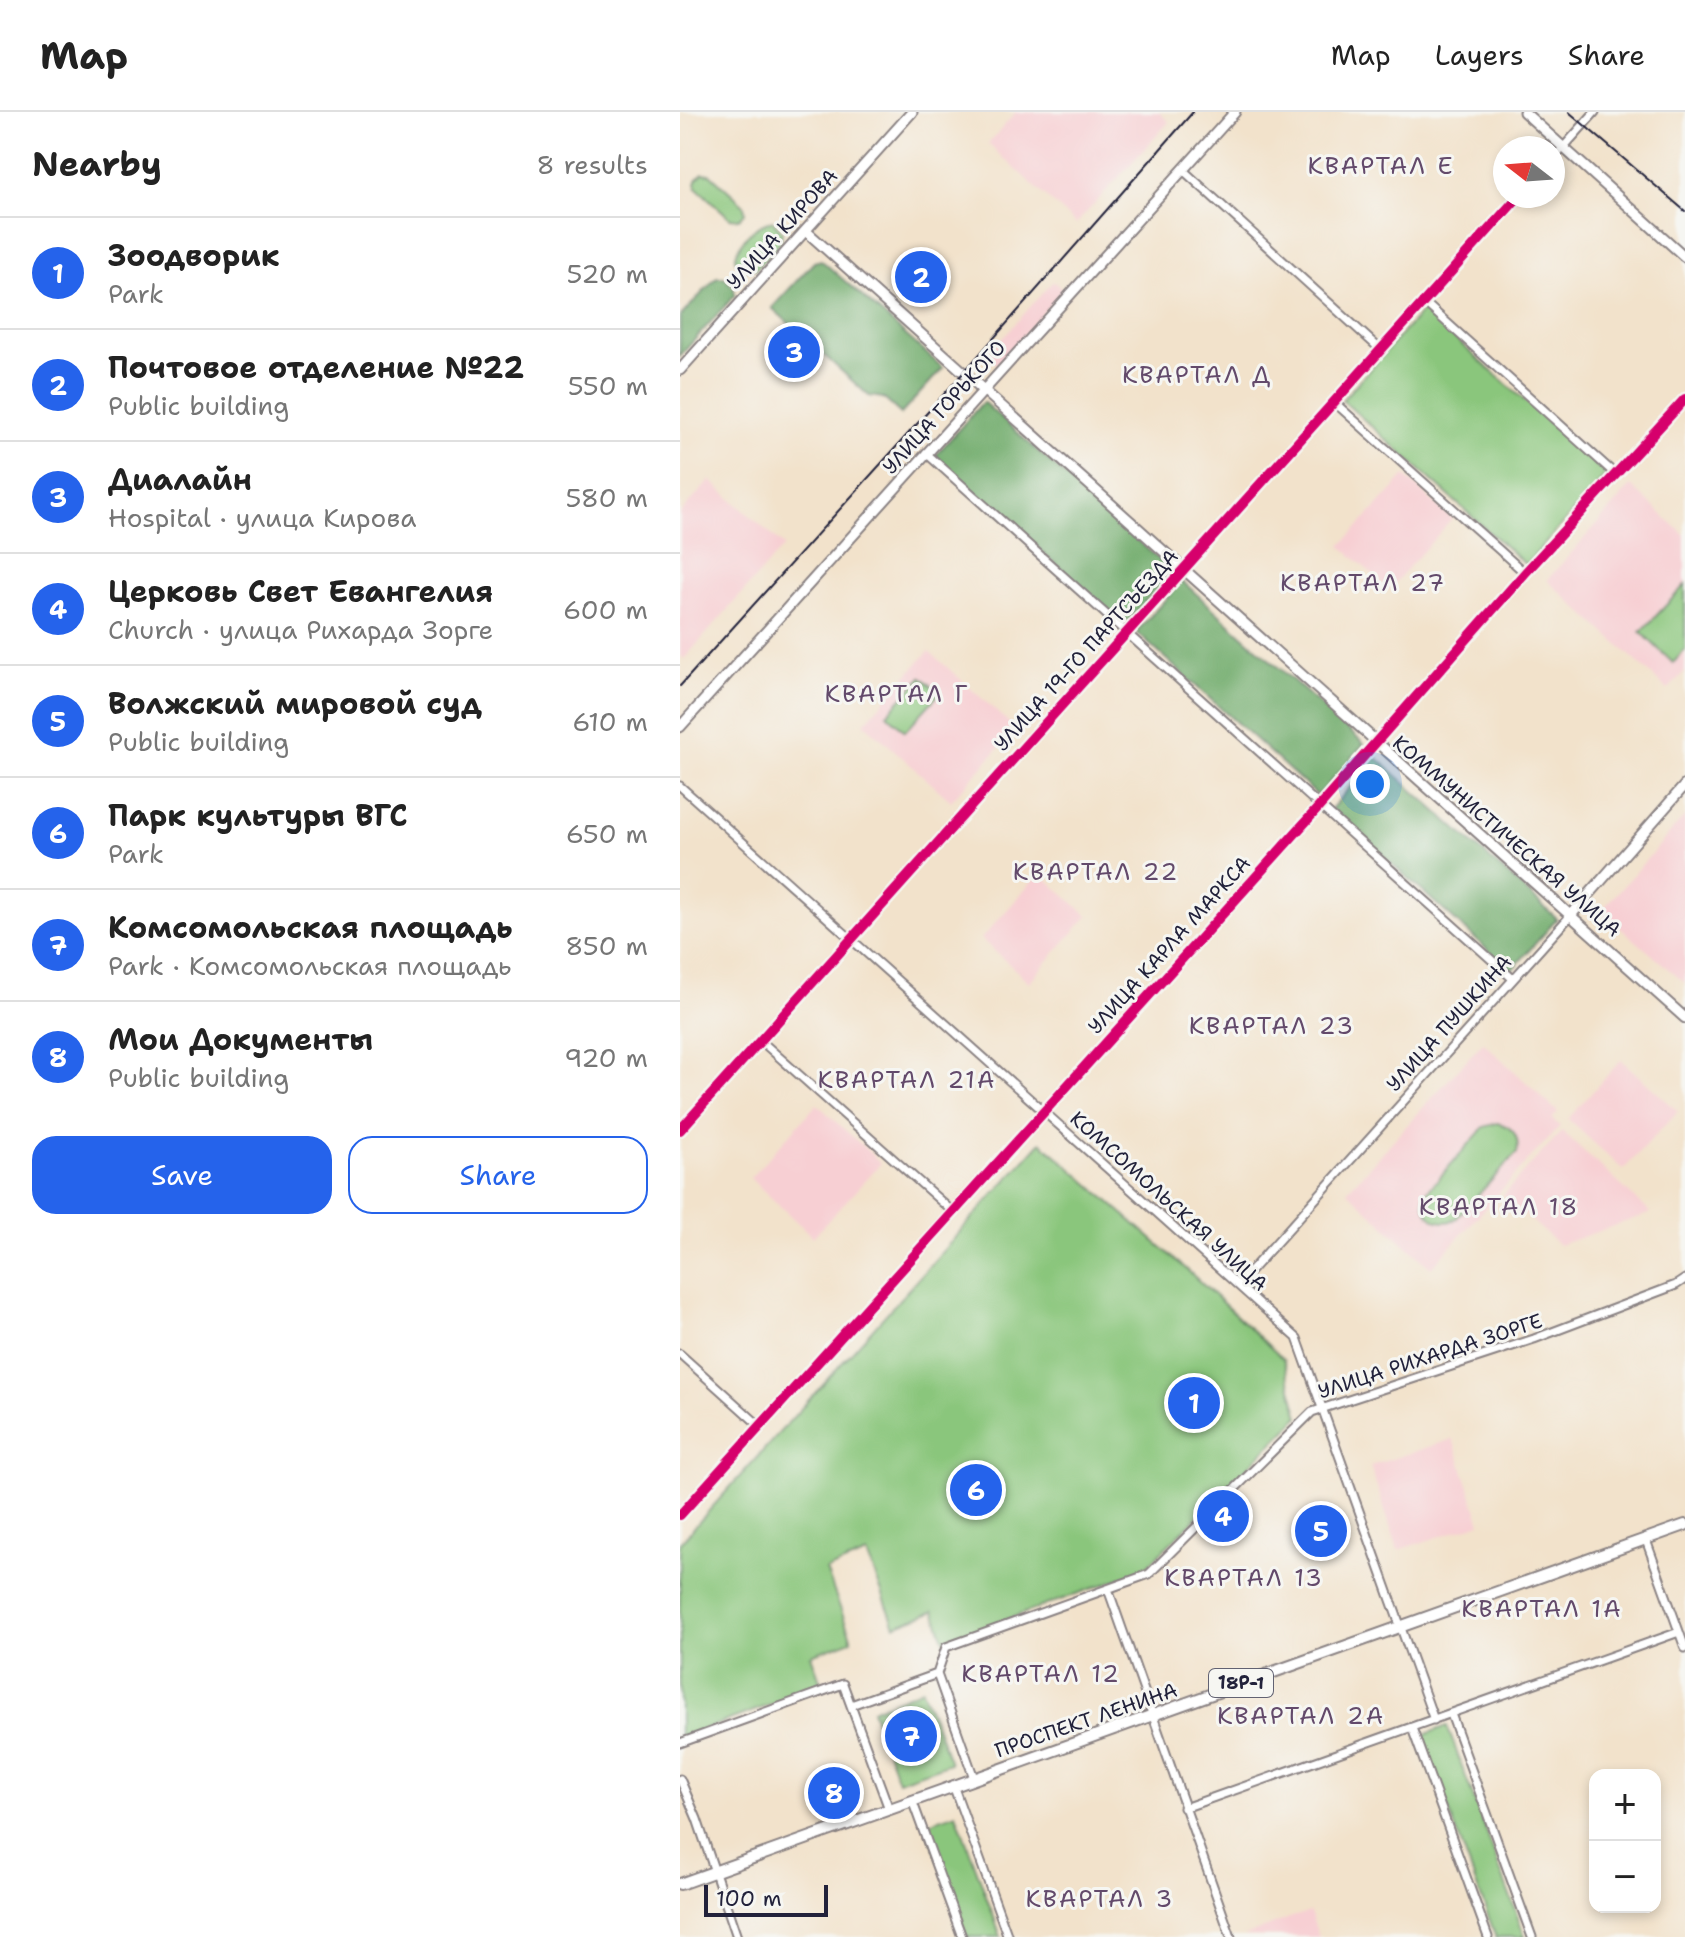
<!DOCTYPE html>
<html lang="en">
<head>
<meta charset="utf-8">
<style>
	body { margin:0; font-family:"Shantell Sans",sans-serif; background:#f2f2f2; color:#222 }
	.controls { position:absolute; right:24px; bottom:24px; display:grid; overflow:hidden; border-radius:16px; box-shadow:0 4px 12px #0003 }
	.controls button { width:72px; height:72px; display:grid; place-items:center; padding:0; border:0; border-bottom:2px solid #e0e0e0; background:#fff; color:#222; font:40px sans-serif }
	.compass { position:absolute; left:813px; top:24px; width:72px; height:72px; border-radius:50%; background:#fff; box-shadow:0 4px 12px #0003; rotate:287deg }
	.scale { position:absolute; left:24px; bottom:20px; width:124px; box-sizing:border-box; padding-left:8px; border:4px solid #22223b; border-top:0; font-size:22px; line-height:28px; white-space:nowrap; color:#22223b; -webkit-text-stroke:6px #f6f6f2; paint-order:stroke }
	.you { position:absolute; left:690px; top:672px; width:28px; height:28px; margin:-20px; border:6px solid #fff; border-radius:50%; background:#1a73e8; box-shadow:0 0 0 12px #1a73e833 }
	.badge { display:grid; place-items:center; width:52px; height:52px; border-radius:50%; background:#2563eb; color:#fff; font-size:26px; font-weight:700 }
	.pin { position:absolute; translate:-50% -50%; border:4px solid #fff; box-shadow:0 2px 8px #0006 }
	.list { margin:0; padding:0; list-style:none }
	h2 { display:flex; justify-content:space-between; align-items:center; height:104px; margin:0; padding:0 32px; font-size:34px }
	h2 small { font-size:26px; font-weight:400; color:#767676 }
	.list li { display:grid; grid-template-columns:52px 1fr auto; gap:24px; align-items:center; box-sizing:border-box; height:112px; padding:0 32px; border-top:2px solid #e0e0e0 }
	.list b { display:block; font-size:30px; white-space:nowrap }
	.list p { margin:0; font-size:26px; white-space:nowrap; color:#767676 }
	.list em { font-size:26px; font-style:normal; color:#767676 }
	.actions { display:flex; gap:16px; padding:24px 32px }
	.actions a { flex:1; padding:18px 0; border:2px solid #2563eb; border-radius:24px; text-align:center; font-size:28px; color:#2563eb }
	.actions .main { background:#2563eb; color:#fff }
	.map { position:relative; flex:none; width:1005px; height:1825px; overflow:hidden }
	header { display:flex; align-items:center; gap:48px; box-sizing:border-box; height:112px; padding:0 40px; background:#fff; border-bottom:2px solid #e0e0e0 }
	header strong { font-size:38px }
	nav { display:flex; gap:44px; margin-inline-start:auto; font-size:28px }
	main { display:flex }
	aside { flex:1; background:#fff }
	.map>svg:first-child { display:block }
</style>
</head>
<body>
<header>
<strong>Map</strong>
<nav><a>Map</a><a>Layers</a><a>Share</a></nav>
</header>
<main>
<aside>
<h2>Nearby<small>8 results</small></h2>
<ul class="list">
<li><span class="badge">1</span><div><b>Зоодворик</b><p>Park</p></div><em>520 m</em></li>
<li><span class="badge">2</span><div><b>Почтовое отделение №22</b><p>Public building</p></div><em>550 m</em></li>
<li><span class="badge">3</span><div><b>Диалайн</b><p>Hospital · улица Кирова</p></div><em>580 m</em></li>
<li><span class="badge">4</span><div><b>Церковь Свет Евангелия</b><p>Church · улица Рихарда Зорге</p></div><em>600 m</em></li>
<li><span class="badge">5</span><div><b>Волжский мировой суд</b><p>Public building</p></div><em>610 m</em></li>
<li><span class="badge">6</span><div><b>Парк культуры ВГС</b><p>Park</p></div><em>650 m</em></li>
<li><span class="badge">7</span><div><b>Комсомольская площадь</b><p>Park · Комсомольская площадь</p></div><em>850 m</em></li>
<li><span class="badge">8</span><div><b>Мои Документы</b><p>Public building</p></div><em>920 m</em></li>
</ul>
<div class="actions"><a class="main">Save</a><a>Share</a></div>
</aside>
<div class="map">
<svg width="1005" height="1825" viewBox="0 0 1005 1825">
	<rect width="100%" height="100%" fill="#f6f6f2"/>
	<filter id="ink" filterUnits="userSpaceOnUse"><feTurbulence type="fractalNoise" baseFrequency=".0125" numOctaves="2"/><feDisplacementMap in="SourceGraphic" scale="16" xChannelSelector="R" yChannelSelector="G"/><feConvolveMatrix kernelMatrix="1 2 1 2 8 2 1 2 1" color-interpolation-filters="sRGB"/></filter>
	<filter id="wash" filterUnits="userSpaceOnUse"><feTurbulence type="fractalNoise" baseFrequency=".006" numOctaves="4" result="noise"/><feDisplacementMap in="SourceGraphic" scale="32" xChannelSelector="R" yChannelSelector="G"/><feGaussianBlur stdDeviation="1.8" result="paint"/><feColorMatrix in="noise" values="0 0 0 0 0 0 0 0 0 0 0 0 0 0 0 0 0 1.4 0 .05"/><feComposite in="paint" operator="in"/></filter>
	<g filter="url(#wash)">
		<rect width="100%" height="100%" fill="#f2e2cb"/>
		<path fill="#f7cfd3" d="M 336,0 L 479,0 L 489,10 L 396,112 L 308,32 Z
			M 373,169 L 383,178 L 317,253 L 307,244 Z
			M 725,364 L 772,407 L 709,477 L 661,434 Z
			M 30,368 L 104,434 L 4,547 L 0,543 L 0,402 Z
			M 951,374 L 1005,423 L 1005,559 L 988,578 L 867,468 Z
			M 249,539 L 336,617 L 271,689 L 184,611 Z
			M 1005,704 L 1005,871 L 921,799 Z
			M 360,761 L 408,804 L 349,870 L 301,827 Z
			M 803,930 L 878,1000 L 872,1007 L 880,1014 L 751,1156 L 667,1079 Z
			M 941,948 L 998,999 L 943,1058 L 888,1007 Z
			M 137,992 L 201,1051 L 133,1125 L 70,1066 Z
			M 882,1019 L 971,1101 L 879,1133 L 823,1083 Z
			M 773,1327 L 801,1411 L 718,1438 L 690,1354 Z
			M 630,1800 L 639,1825 L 564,1824 L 612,1805 Z"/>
		<path fill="#8ac67b" stroke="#56745b" stroke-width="2" d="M 23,61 L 30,62 L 64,93 L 65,101 L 59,107 L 50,106 L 16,75 L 16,68 Z
			M 93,109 L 102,119 L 101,129 L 76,157 L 64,157 L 55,148 C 57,131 75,112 93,109 Z
			M 743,198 L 927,362 L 846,453 L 662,288 Z
			M 1005,473 L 1005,538 L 993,551 L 961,520 Z
			M 242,565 L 260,581 L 225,619 L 207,602 Z
			M 817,1011 C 833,1014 840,1025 837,1041 L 775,1108 C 756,1115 742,1102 745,1082 L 804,1015 Z
			M 361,1030 L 505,1156 L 603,1247 L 619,1305 L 463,1458 L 265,1530 L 254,1499 L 215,1514 L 187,1442 L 146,1458 L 172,1528 L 131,1543 L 142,1574 L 0,1626 L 0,1431 Z
			M 242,1577 L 270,1651 L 218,1669 L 192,1598 Z
			M 767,1614 L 845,1825 L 816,1825 L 741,1624 Z
			M 276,1701 L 321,1825 L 287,1825 L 246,1712 Z"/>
		<path fill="#6fab6b" stroke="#486653" stroke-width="2" d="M 141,148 L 263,256 L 221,302 L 203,286 L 189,284 L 92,196 L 134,150 Z
			M 37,165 L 44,165 L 54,176 L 55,183 L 0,244 L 0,205 Z
			M 303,290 L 492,459 L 444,513 L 255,344 Z
			M 502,469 L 684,632 L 638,684 L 456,520 Z
			M 696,645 L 877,807 L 831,859 L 651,697 Z"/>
	</g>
	<g filter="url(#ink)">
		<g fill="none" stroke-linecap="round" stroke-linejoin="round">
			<defs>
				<path id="street" d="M 873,47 L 915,0
					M 503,58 L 701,238
					M 744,190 L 935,362
					M 654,290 L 845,461
					M 246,341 L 833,867
					M 0,674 L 617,1226 L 754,1608
					M 80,928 L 273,1100
					M 0,1018 L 839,84
					M 558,1173 L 891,803
					M 0,1242 L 80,1314
					M 966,1428 L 1005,1536
					M 428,1477 L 551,1825
					M 257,1562 L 266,1535 L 469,1462 L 632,1300 L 854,1227 L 996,1173 L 1005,1167
					M 257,1562 L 294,1666
					M 171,1593 L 257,1562
					M 771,1602 L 852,1825
					M 732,1616 L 808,1825
					M 0,1631 L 163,1572 L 209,1697
					M 0,1667 L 17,1707 L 57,1825
					M 273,1673 L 328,1825
					M 232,1688 L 282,1825
					M 504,1696 L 999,1520"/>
				<path id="secondary" d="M 844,0 L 1005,145
					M 126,119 L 1005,906
					M 0,258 L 232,0
					M 0,615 L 555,0
					M 891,803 L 1005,673
					M 0,1403 L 639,695 L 845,461 L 1005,287"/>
				<path id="primary" d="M 0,1772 L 1005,1413"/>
			</defs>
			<use href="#street" stroke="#8a8283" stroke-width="11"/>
			<use href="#secondary" stroke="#8a8283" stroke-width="13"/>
			<use href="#primary" stroke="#8a8283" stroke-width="14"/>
			<use href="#street" stroke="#fff" stroke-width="7"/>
			<use href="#secondary" stroke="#fff" stroke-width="9"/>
			<use href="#primary" stroke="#fff" stroke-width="10"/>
			<path stroke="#22223b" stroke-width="2" d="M 889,0 L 1005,99
				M 0,574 L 284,260 L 513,0"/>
			<defs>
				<path id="cycleway" d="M 0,1018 L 839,84
					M 0,1403 L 639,695 L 845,461 L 1005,287"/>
			</defs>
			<use href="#cycleway" stroke="#f6f6f2" stroke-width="15"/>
			<use href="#cycleway" stroke="#d6006c" stroke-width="10"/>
		</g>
	</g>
	<g text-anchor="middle" stroke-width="6" stroke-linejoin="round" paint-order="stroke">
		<rect fill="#f6f6f2" stroke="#626272" stroke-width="2" x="529" y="1557" width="64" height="28" rx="6"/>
		<g font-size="18" font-weight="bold" fill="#22223b">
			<text x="561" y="1577">18Р-1</text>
		</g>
		<g font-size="20" fill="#22223b" stroke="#f6f6f2">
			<text transform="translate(102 117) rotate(-48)" y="7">УЛИЦА КИРОВА</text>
			<text transform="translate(264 295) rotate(-48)" y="7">УЛИЦА ГОРЬКОГО</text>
			<text transform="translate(406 538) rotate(-48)" y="7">УЛИЦА 19-ГО ПАРТСЪЕЗДА</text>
			<text transform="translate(827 724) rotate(41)" y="7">КОММУНИСТИЧЕСКАЯ УЛИЦА</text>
			<text transform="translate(489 833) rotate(-48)" y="7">УЛИЦА КАРЛА МАРКСА</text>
			<text transform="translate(769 911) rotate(-48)" y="7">УЛИЦА ПУШКИНА</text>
			<text transform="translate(489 1089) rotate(42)" y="7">КОМСОМОЛЬСКАЯ УЛИЦА</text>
			<text transform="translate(750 1244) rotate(-18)" y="7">УЛИЦА РИХАРДА ЗОРГЕ</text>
			<text transform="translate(406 1608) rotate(-19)" y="7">ПРОСПЕКТ ЛЕНИНА</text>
		</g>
		<g font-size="24" letter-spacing="2" fill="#634a6b" stroke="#f6f6f2">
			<text x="701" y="62">КВАРТАЛ Е</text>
			<text x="517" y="271">КВАРТАЛ Д</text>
			<text x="683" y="479">КВАРТАЛ 27</text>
			<text x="217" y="590">КВАРТАЛ Г</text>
			<text x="416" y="768">КВАРТАЛ 22</text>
			<text x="592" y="922">КВАРТАЛ 23</text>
			<text x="227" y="976">КВАРТАЛ 21А</text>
			<text x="819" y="1103">КВАРТАЛ 18</text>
			<text x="564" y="1474">КВАРТАЛ 13</text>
			<text x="862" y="1505">КВАРТАЛ 1А</text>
			<text x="361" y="1570">КВАРТАЛ 12</text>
			<text x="621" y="1612">КВАРТАЛ 2А</text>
			<text x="420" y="1795">КВАРТАЛ 3</text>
		</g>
	</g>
</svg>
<div class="controls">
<button>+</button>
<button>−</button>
</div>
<svg class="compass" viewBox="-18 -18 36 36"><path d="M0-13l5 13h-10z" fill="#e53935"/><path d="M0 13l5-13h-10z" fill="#767676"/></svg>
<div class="scale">100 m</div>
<div class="you"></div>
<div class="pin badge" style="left:514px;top:1291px">1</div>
<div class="pin badge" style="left:241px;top:165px">2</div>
<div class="pin badge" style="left:114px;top:240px">3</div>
<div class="pin badge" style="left:543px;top:1404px">4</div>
<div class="pin badge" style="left:641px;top:1419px">5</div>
<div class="pin badge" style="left:296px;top:1378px">6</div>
<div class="pin badge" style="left:231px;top:1624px">7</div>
<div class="pin badge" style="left:154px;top:1681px">8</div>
</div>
</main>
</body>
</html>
